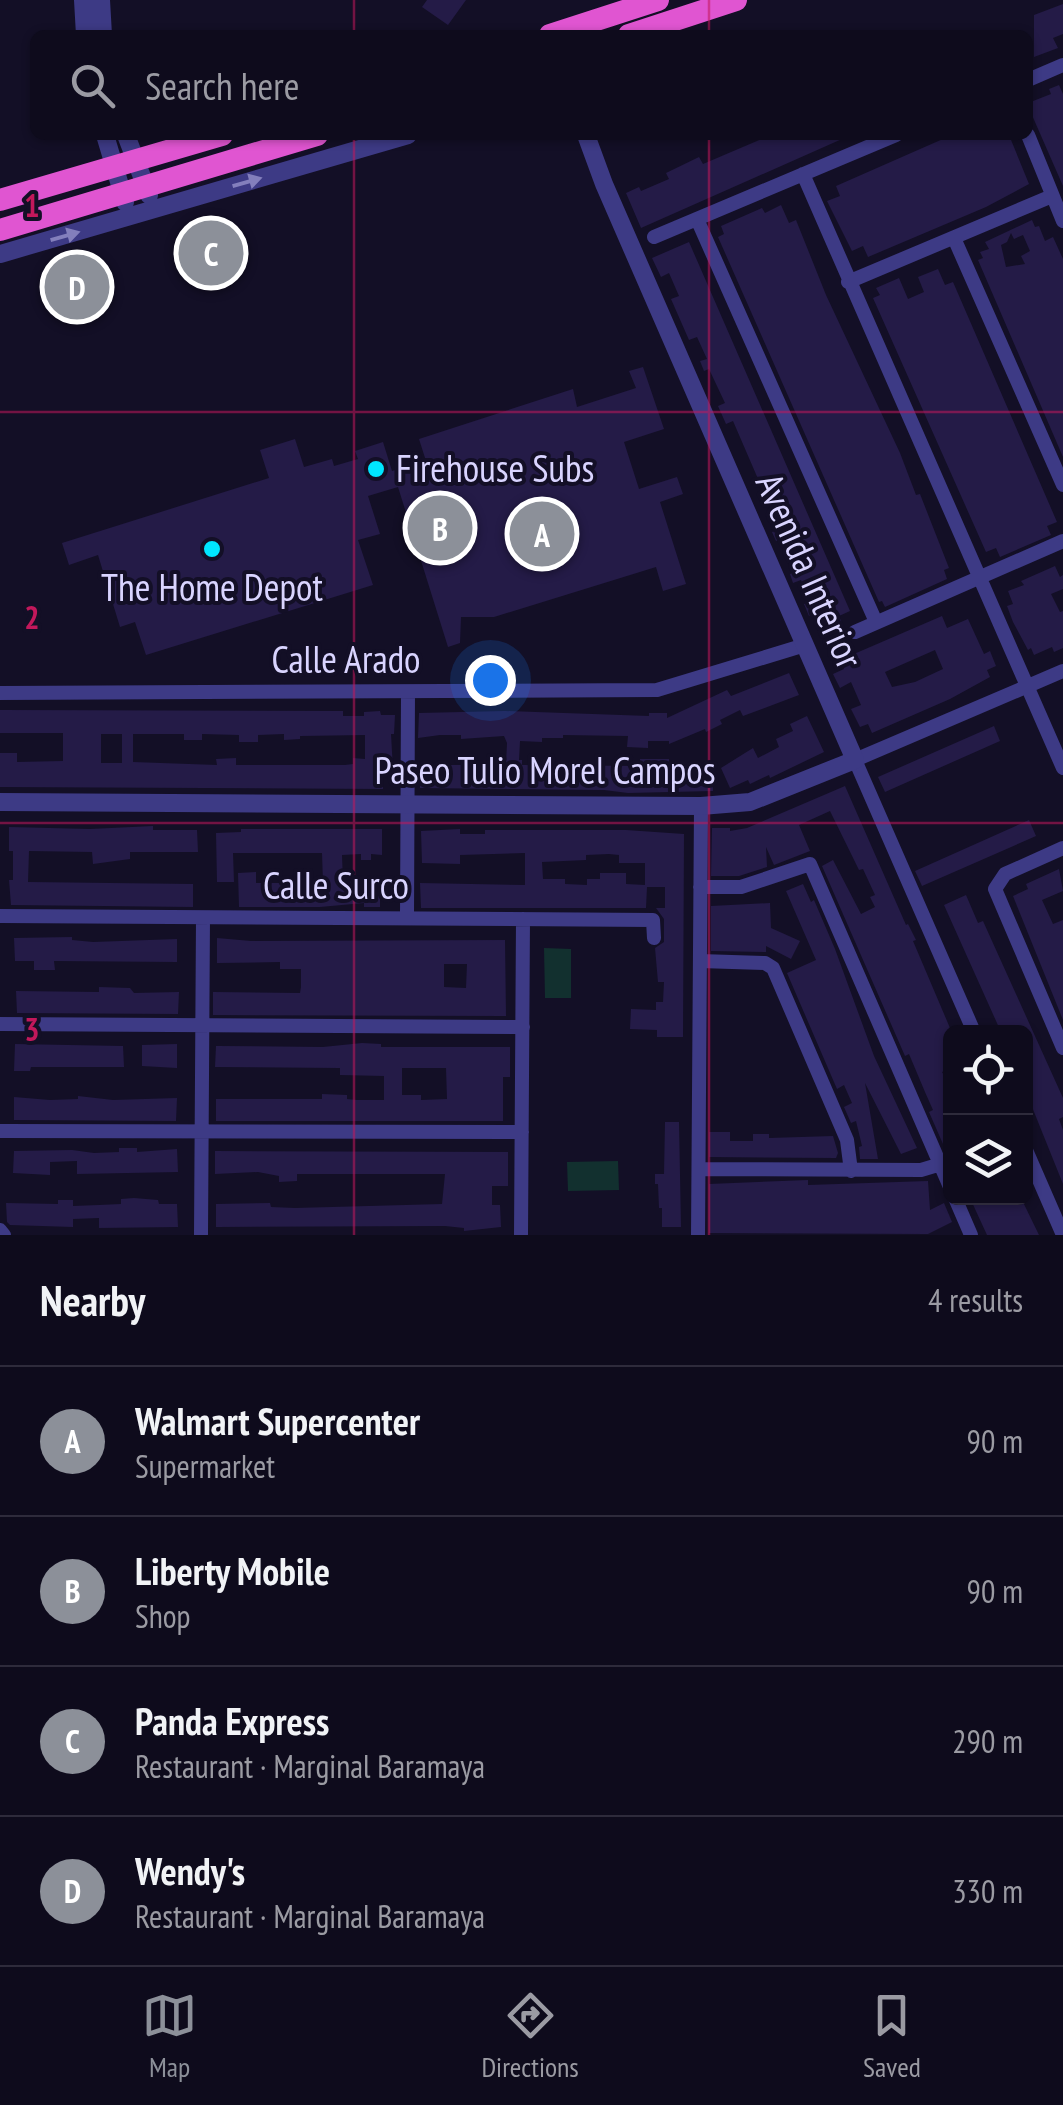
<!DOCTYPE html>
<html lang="en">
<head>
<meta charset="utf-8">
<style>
	body { margin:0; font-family:"PT Sans Narrow",sans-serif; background:#1c1929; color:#f1f3f6 }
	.controls { position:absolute; right:30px; bottom:30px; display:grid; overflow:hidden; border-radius:15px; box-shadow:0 2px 8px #0004 }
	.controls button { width:90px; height:90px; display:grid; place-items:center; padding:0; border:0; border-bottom:2px solid #2e2b3b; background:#0e0b1c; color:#f1f3f6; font:50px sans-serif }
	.you { position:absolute; left:490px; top:680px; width:35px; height:35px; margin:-25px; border:8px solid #fff; border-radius:50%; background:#1a73e8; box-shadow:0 0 0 15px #1a73e833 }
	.badge { display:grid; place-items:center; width:65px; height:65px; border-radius:50%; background:#8c9099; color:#fff; font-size:32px; font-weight:700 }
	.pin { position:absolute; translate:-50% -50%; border:5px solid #fff; box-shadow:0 2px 10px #0006 }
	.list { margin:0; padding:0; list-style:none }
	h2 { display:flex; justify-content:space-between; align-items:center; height:130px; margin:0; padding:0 40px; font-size:42px }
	h2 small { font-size:32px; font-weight:400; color:#9b9ba3 }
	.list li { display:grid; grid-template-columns:65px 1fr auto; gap:30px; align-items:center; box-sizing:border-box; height:150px; padding:0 40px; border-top:2px solid #2e2b3b }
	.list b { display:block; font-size:38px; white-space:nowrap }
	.list p { margin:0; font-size:32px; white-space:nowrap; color:#9b9ba3 }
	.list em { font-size:32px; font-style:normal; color:#9b9ba3 }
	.icon { flex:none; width:55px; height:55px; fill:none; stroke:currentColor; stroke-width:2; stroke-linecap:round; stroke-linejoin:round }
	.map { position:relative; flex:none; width:1063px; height:1235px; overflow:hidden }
	.search { position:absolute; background:#0e0b1c; box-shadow:0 2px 8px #0004; left:30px; right:30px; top:30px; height:110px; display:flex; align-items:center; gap:25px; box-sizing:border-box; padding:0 35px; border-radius:15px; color:#9b9ba3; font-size:38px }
	.sheet { height:730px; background:#0e0b1c }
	nav { display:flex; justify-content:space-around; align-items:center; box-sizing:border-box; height:140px; border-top:2px solid #2e2b3b; background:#0e0b1c; font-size:28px; color:#9b9ba3 }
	nav a { display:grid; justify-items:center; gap:5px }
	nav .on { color:#8c9099 }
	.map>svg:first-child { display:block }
</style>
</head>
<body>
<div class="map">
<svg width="1063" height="1235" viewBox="0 0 1063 1235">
	<rect width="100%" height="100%" fill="#130f26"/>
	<path fill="#12302f" d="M 544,948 L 571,949 L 571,998 L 545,998 Z
		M 618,1161 L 619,1190 L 568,1191 L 567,1162 Z"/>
	<path fill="#241b47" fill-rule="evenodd" d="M 427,0 L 466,0 L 448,25 L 422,7 Z
		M 1063,4 L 1063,34 L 1053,38 L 1058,48 L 1034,57 L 1034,15 Z
		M 1059,85 L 1063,94 L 1063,186 L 1028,106 L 1028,103 L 1051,94 L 1049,89 Z
		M 771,135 L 851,135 L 641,228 L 626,193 L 639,187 L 641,191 L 669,179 L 666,173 L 699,157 L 703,164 Z
		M 952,135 L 1009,135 L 1029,184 L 986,207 L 868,257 L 863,246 L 852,251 L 827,201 L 840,196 L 836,186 Z
		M 781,205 L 789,223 L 796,220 L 826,295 L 900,453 L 916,495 L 920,494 L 949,568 L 944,570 L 947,579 L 885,607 L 882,601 L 879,602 L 718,237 L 724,234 L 721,226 L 762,208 L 765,213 Z
		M 1032,220 L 1035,227 L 1039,226 L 1045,241 L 1053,237 L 1063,259 L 1063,457 L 978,260 L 983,258 L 980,252 L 989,249 L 985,242 ZM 1011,233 L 1014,239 L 1023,235 L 1030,251 L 1021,256 L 1025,264 L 1006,267 L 1001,245 L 1007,242 Z
		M 224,238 L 230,258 L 198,268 L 192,248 Z
		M 689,242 L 850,611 L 839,616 L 843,625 L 823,633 L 815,613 L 809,616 L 804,604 L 810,602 L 801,580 L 793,583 L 790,574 L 797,571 L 783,538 L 776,541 L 772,532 L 778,529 L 771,509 L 733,421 L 726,424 L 718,406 L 725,403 L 709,369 L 704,371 L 700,361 L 707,359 L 697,337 L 689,340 L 671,299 L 679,296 L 669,273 L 661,277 L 652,258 Z
		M 938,269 L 945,285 L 953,282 L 1057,522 L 1047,526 L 1051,535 L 1000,557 L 996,548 L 986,552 L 873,298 L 880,295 L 876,288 L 899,278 L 908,299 L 924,292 L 918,277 Z
		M 97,272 L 102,289 L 58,302 L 53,285 Z
		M 643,367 L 664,429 L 624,442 L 639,489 L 677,477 L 683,494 L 660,502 L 686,584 L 663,591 L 656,567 L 494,617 L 461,617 L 460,643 L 448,647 L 398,487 L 368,496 L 380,534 L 358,540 L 373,585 L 146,655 L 135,622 L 120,627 L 98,555 L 69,565 L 62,543 L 269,478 L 260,450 L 295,439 L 304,467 L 332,459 L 334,466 L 358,459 L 355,451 L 383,442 L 392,471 L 426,461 L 419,439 L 573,389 L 577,407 L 636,388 L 629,371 Z
		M 1055,566 L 1060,577 L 1063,575 L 1063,589 L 1051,594 L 1060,612 L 1063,611 L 1063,648 L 1054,652 L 1052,647 L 1034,655 L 1031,648 L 1028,650 L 1013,622 L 1007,606 L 1013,604 L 1008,591 L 1024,585 L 1021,581 Z
		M 942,616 L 947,628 L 968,619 L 984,654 L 990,651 L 996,666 L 987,670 L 990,677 L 950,699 L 872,733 L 868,724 L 860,727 L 851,709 L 861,705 L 851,682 L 840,688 L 833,674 L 844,669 L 840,660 ZM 935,650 L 943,669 L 915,682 L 892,687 L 885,672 Z
		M 789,673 L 799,695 L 743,716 L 740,710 L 720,720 L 722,724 L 706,732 L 705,729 L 669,744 L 669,741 L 648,741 L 648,748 L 627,747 L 628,736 L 563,735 L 563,738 L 542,738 L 542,742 L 520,741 L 519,760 L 522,760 L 522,765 L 640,766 L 640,759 L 669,759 L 669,767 L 712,765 L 713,791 L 628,793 L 604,790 L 420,788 L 420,765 L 506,765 L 507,743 L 504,736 L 461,739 L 461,735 L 440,735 L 418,738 L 419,713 L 505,711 L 649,716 L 649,713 L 667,713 L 667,718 L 727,690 L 731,696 Z
		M 0,710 L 343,711 L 343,716 L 364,716 L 364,712 L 380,711 L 381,715 L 395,715 L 394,734 L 391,734 L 393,769 L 383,768 L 383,789 L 0,787 L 0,753 L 17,753 L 17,762 L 63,761 L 63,733 L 0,733 ZM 101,734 L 122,734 L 122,763 L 101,763 ZM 133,734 L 184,734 L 184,740 L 202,740 L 202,734 L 239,735 L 239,742 L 258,742 L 258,735 L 284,734 L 284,740 L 300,739 L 300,736 L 365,735 L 365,759 L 353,758 L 353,764 L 345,765 L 236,765 L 236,758 L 216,759 L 217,765 L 133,762 Z
		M 807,716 L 824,752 L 770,778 L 769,775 L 750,784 L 748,780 L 730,788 L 721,768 L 753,748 L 758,758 L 779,747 L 776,739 L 793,731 L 790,724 Z
		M 994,726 L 1000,741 L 885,792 L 878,777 Z
		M 845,786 L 906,925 L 908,924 L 916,940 L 913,941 L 950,1028 L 950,1068 L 942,1072 L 950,1086 L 947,1096 L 950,1103 L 950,1160 L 929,1112 L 933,1110 L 925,1092 L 909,1054 L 905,1056 L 822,866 L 833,860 L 861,914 L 875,907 L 870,897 L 875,895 L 863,869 L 859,870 L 830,811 L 799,825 L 810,851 L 774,865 L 766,847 L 767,867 L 739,876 L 711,876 L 712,828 L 730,828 L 730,831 L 747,828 Z
		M 1029,820 L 1036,836 L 922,886 L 915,871 Z
		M 153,826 L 153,830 L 197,830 L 198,852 L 130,852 L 130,859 L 93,864 L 92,852 L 29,851 L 28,882 L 193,884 L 193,907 L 11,905 L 9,880 L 13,880 L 13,851 L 9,851 L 9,827 L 90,829 Z
		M 241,829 L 382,829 L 382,855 L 371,854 L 371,860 L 361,860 L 361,854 L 342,855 L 343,882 L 380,881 L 380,907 L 364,907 L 364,903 L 320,907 L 239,907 L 238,873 L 256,872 L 256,883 L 323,883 L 322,853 L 233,853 L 234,882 L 217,882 L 216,833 L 241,832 Z
		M 460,829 L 460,834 L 485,834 L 485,830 L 626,830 L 684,834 L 683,1037 L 657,1037 L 657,1030 L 630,1029 L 631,1009 L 656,1010 L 656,1002 L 663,1002 L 664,982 L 658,982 L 655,948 L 664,942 L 664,919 L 656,908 L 665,908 L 665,887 L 647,887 L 646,908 L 421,908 L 420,883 L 525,885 L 525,853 L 460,855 L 460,864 L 422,863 L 421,831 ZM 609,854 L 619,855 L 619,863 L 645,863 L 645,885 L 626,884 L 626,873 L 600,873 L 600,879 L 587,879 L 587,885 L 565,884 L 565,879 L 543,879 L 542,862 L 586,860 L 586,855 Z
		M 1059,869 L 1063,891 L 1042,900 L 1053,924 L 1063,920 L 1063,1020 L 1013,896 L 1028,889 L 1026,884 Z
		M 803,884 L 811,902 L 814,900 L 835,949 L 874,1056 L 917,1148 L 901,1154 L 865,1083 L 878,1159 L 860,1159 L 859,1147 L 862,1146 L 856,1121 L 851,1123 L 844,1107 L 852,1103 L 844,1085 L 837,1089 L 787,973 L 816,960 L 786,891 Z
		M 966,895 L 978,923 L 983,921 L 992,941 L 1063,1098 L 1063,1117 L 1059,1119 L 1063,1130 L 1063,1184 L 1026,1092 L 1026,1032 L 1001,1032 L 944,905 Z
		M 770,903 L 771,928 L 800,941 L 791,959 L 766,946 L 766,952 L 711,951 L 711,906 Z
		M 72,937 L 72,940 L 93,942 L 177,939 L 177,962 L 54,961 L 55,970 L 34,970 L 34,961 L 15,961 L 14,938 Z
		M 217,938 L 251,941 L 505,940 L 506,1016 L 213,1015 L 213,992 L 300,993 L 301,987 L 301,969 L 280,969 L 280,962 L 217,963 ZM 444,964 L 467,964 L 466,988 L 444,987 Z
		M 99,987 L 130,988 L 134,993 L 179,992 L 178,1014 L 17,1013 L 16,991 L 99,992 Z
		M 362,1043 L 381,1044 L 381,1047 L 510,1047 L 510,1077 L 503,1077 L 503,1121 L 216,1121 L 216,1099 L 322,1099 L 322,1094 L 347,1095 L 347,1099 L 357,1100 L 384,1100 L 384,1076 L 340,1075 L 340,1068 L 215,1067 L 216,1046 L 323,1047 ZM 402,1068 L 446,1068 L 447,1099 L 421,1100 L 421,1095 L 402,1095 Z
		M 15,1044 L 123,1046 L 124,1067 L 31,1067 L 30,1071 L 14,1071 Z
		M 177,1044 L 177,1068 L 142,1066 L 142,1045 Z
		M 78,1096 L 113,1100 L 177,1098 L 176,1121 L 14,1120 L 14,1097 L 50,1100 L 78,1099 Z
		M 665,1122 L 679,1122 L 681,1227 L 662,1227 L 662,1208 L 659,1208 L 658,1184 L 655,1184 L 655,1174 L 664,1174 Z
		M 709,1132 L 730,1132 L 730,1141 L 753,1141 L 753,1134 L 769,1134 L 769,1138 L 833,1136 L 838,1153 L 836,1158 L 709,1157 Z
		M 119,1148 L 137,1148 L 137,1152 L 177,1149 L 178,1172 L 77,1174 L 77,1161 L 50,1162 L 50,1175 L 13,1173 L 14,1151 L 72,1150 L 94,1153 L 119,1152 Z
		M 215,1151 L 508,1152 L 508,1186 L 492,1186 L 492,1205 L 500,1205 L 501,1227 L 464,1231 L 464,1228 L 445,1226 L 216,1227 L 216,1204 L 270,1203 L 271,1207 L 295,1208 L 442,1204 L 445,1174 L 297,1174 L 297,1181 L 279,1182 L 279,1176 L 258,1172 L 215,1174 Z
		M 808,1180 L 808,1185 L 928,1181 L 930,1210 L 944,1203 L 952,1222 L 928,1234 L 709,1233 L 709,1184 Z
		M 134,1198 L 158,1200 L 159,1204 L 177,1204 L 178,1227 L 99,1228 L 99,1218 L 73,1219 L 73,1227 L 10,1225 L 7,1222 L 6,1203 L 58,1204 L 58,1200 L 73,1200 L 73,1206 L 99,1205 L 121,1204 L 121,1199 Z
		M 970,1198 L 1021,1198 L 1039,1235 L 987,1235 Z"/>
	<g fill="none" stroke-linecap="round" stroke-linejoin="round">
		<path stroke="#3d3a85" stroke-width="14" d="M 1028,80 L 1063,65
			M 1028,135 L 1063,221
			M 803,174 L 1063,768
			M 697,219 L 876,622
			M 654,237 L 896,135
			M 954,238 L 1063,485
			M 848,282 L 1052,196
			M 855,632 L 1063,541
			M 0,693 L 657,690 L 805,645
			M 1063,848 L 1005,874 L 995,889 L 1063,1048
			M 700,887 L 741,887 L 810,864 L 950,1187
			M 0,916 L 653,920 L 654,938
			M 407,918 L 408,693
			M 700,961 L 765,963 L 773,968 L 847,1140 L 851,1171
			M 0,1024 L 523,1027
			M 974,1032 L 855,760 L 1063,671
			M 0,1131 L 522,1132
			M 1026,1150 L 1063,1235
			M 699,1169 L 921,1170 L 941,1164
			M 955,1198 L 971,1235
			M 0,1230 L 4,1235
			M 201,1235 L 203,918
			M 521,1235 L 523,919
			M 698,1235 L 701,806"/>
		<path stroke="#3d3a85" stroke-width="18" d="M 83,0 L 85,35
			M 101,0 L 103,35
			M 105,135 L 125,202
			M 126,135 L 149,195
			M 0,254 L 408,135
			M 0,802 L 701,806 L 750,802 L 855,760 L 604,184 L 586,135"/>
		<path stroke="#e055d1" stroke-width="22" d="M 550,35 L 658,0
			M 629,35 L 736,0
			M 0,200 L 222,135
			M 0,230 L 317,135"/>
	</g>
	<defs><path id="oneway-solid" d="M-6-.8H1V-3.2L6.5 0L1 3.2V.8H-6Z" transform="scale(2.5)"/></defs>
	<g fill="#837fbc">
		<use href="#oneway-solid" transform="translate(247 182) rotate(-16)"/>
		<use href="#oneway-solid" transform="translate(65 236) rotate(-16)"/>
	</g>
	<path fill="none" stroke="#c2185b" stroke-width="2.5" stroke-opacity="0.55" d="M 354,0 L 354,35M 709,0 L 709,35M 354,135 L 354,1235M 709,135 L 709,1235M 0,412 L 1063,412M 0,823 L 1063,823"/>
	<g fill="#00e5ff" stroke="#130f26" stroke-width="4">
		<circle cx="376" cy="469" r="10"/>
		<circle cx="212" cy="549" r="10"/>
	</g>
	<g text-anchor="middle" stroke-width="8" stroke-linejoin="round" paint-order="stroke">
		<g font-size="38" fill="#d9d4ff" stroke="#130f26" text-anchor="start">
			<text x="396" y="482">Firehouse Subs</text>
			<text x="212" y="601" text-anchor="middle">The Home Depot</text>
		</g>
		<g font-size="38" fill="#d9d4ff" stroke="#130f26">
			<text transform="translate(809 571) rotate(66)" y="13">Avenida Interior</text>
			<text x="346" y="673">Calle Arado</text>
			<text x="545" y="784">Paseo Tulio Morel Campos</text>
			<text x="336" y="899">Calle Surco</text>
		</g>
	</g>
	<g font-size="32" text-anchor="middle" font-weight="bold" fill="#c2185b" stroke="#130f26" stroke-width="8" stroke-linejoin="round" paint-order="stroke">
		<text x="32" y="217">1</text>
		<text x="32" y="629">2</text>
		<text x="32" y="1041">3</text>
	</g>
</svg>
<div class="controls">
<button><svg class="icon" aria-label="locate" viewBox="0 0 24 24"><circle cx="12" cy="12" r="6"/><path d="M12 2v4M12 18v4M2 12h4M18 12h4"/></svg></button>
<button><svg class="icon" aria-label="layers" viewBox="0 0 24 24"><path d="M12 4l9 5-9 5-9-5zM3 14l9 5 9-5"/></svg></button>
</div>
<div class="you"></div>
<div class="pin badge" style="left:542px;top:534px">A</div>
<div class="pin badge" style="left:440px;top:528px">B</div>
<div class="pin badge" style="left:211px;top:253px">C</div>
<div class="pin badge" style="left:77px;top:287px">D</div>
<div class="search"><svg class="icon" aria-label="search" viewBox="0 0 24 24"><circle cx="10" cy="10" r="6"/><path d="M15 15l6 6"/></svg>Search here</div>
</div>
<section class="sheet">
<h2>Nearby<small>4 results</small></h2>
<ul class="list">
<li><span class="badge">A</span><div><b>Walmart Supercenter</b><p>Supermarket</p></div><em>90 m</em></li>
<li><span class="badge">B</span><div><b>Liberty Mobile</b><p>Shop</p></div><em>90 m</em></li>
<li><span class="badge">C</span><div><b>Panda Express</b><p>Restaurant · Marginal Baramaya</p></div><em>290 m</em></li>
<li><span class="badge">D</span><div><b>Wendy's</b><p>Restaurant · Marginal Baramaya</p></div><em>330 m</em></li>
</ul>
</section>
<nav>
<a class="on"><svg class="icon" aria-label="map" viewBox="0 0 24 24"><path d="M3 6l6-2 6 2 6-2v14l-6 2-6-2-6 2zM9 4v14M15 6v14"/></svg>Map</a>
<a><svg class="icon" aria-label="directions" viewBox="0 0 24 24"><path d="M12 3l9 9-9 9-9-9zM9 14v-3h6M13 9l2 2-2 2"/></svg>Directions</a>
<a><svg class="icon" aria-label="saved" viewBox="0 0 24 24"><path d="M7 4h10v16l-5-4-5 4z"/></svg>Saved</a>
</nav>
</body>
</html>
